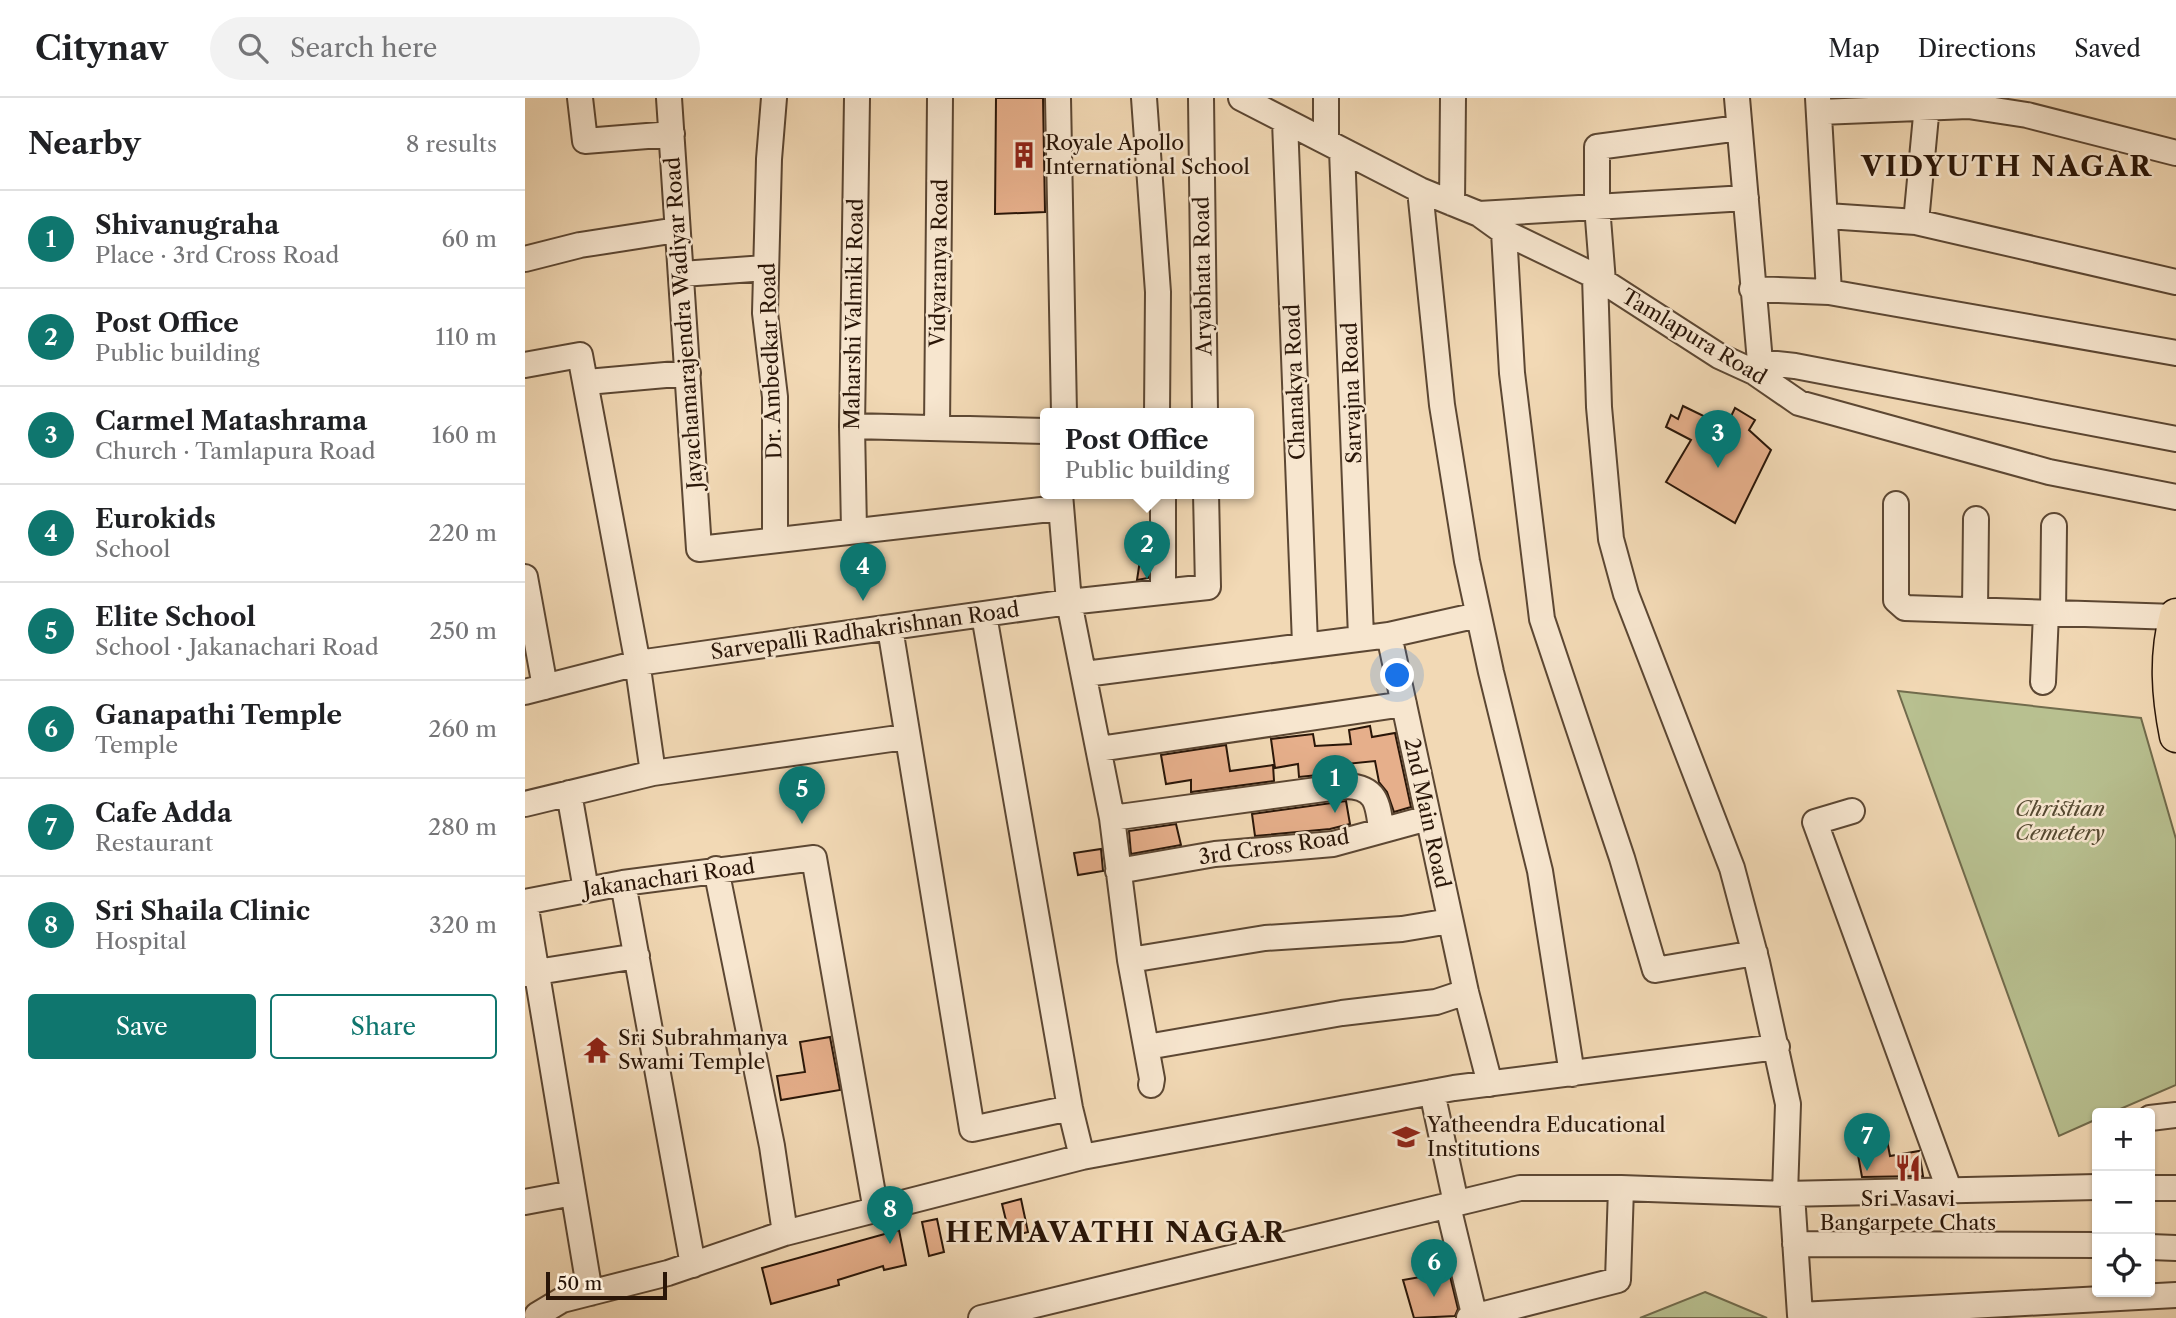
<!DOCTYPE html>
<html lang="en">
<head>
<meta charset="utf-8">
<style>
	body { margin:0; font-family:"Libre Caslon Text",serif; background:#f2f2f2; color:#202124 }
	.controls { position:absolute; right:21px; bottom:21px; display:grid; overflow:hidden; border-radius:7px; box-shadow:0 2px 5px #0004 }
	.controls button { width:63px; height:63px; display:grid; place-items:center; padding:0; border:0; border-bottom:2px solid #e0e0e0; background:#fff; color:#202124; font:35px sans-serif }
	.scale { position:absolute; left:21px; bottom:18px; width:121px; box-sizing:border-box; padding-left:7px; border:4px solid #2a1608; border-top:0; font-size:19px; line-height:24px; white-space:nowrap; color:#2a1608; -webkit-text-stroke:5px #f7e6cf; paint-order:stroke }
	.you { position:absolute; left:873px; top:578px; width:24px; height:24px; margin:-18px; border:5px solid #fff; border-radius:50%; background:#1a73e8; box-shadow:0 0 0 10px #1a73e833 }
	.badge { display:grid; place-items:center; width:46px; height:46px; border-radius:50%; background:#0f766e; color:#fff; font-size:23px; font-weight:700 }
	.pin { position:absolute; translate:-50% -58px; filter:drop-shadow(0 2px 4px #0008) }
	.pin::after { content:''; position:absolute; top:37px; width:24px; height:21px; background:inherit; clip-path:polygon(0 0,100% 0,50% 100%) }
	.popup { position:absolute; left:515px; top:310px; width:214px; height:91px; box-sizing:border-box; display:grid; place-content:center; border-radius:7px; background:#fff; filter:drop-shadow(0 2px 5px #0005); font-size:23px; white-space:nowrap; color:#757577 }
	.popup b { font-size:26px; color:#202124 }
	.popup::after { content:''; position:absolute; left:50%; top:100%; margin-left:-14px; border:14px solid transparent; border-top-color:#fff }
	.list { margin:0; padding:0; list-style:none }
	h2 { display:flex; justify-content:space-between; align-items:center; height:91px; margin:0; padding:0 28px; font-size:30px }
	h2 small { font-size:23px; font-weight:400; color:#757577 }
	.list li { display:grid; grid-template-columns:46px 1fr auto; gap:21px; align-items:center; box-sizing:border-box; height:98px; padding:0 28px; border-top:2px solid #e0e0e0 }
	.list b { display:block; font-size:26px; white-space:nowrap }
	.list p { margin:0; font-size:23px; white-space:nowrap; color:#757577 }
	.list em { font-size:23px; font-style:normal; color:#757577 }
	.actions { display:flex; gap:14px; padding:21px 28px }
	.actions a { flex:1; padding:16px 0; border:2px solid #0f766e; border-radius:7px; text-align:center; font-size:24px; color:#0f766e }
	.actions .main { background:#0f766e; color:#fff }
	.icon { flex:none; width:38px; height:38px; fill:none; stroke:currentColor; stroke-width:2; stroke-linecap:round; stroke-linejoin:round }
	.map { position:relative; flex:none; width:1651px; height:1220px; overflow:hidden }
	header { display:flex; align-items:center; gap:42px; box-sizing:border-box; height:98px; padding:0 35px; background:#fff; border-bottom:2px solid #e0e0e0 }
	header strong { font-size:33px }
	nav { display:flex; gap:38px; margin-inline-start:auto; font-size:24px }
	.search { width:490px; height:63px; background:#f2f2f2; display:flex; align-items:center; gap:18px; box-sizing:border-box; padding:0 24px; border-radius:38px; color:#757577; font-size:26px }
	main { display:flex }
	aside { flex:1; background:#fff }
	.map>svg:first-child { display:block }
</style>
</head>
<body>
<header>
<strong>Citynav</strong>
<div class="search"><svg class="icon" aria-label="search" viewBox="0 0 24 24"><circle cx="10" cy="10" r="6"/><path d="M15 15l6 6"/></svg>Search here</div>
<nav><a>Map</a><a>Directions</a><a>Saved</a></nav>
</header>
<main>
<aside>
<h2>Nearby<small>8 results</small></h2>
<ul class="list">
<li><span class="badge">1</span><div><b>Shivanugraha</b><p>Place · 3rd Cross Road</p></div><em>60 m</em></li>
<li><span class="badge">2</span><div><b>Post Office</b><p>Public building</p></div><em>110 m</em></li>
<li><span class="badge">3</span><div><b>Carmel Matashrama</b><p>Church · Tamlapura Road</p></div><em>160 m</em></li>
<li><span class="badge">4</span><div><b>Eurokids</b><p>School</p></div><em>220 m</em></li>
<li><span class="badge">5</span><div><b>Elite School</b><p>School · Jakanachari Road</p></div><em>250 m</em></li>
<li><span class="badge">6</span><div><b>Ganapathi Temple</b><p>Temple</p></div><em>260 m</em></li>
<li><span class="badge">7</span><div><b>Cafe Adda</b><p>Restaurant</p></div><em>280 m</em></li>
<li><span class="badge">8</span><div><b>Sri Shaila Clinic</b><p>Hospital</p></div><em>320 m</em></li>
</ul>
<div class="actions"><a class="main">Save</a><a>Share</a></div>
</aside>
<div class="map">
<svg width="1651" height="1220" viewBox="0 0 1651 1220">
	<rect width="100%" height="100%" fill="#f2d9b5"/>
	<filter id="stains"><feTurbulence type="fractalNoise" baseFrequency=".00286" numOctaves="4"/><feColorMatrix values="0 0 0 0 .2 0 0 0 0 .09 0 0 0 0 .02 0 0 0 .5 -.17"/></filter>
	<radialGradient id="worn" r=".72"><stop offset=".6" stop-color="#630" stop-opacity="0"/><stop offset="1" stop-color="#630" stop-opacity=".3"/></radialGradient>
	<path fill="#b8c090" stroke="#716b4c" stroke-width="2" d="M 1373,593 L 1616,620 L 1651,741 L 1651,987 L 1586,1015 L 1572,1015 L 1572,1021 L 1534,1038 Z
		M 1180,1194 L 1242,1220 L 1115,1220 Z"/>
	<path fill="#e6af8b" stroke="#2a1608" stroke-width="2" d="M 471,0 L 518,0 L 520,114 L 470,116 Z
		M 1158,308 L 1201,329 L 1210,310 L 1230,322 L 1224,332 L 1246,352 L 1210,425 L 1141,384 L 1166,342 L 1141,329 L 1146,317 L 1153,321 Z
		M 615,462 L 623,463 L 623,480 L 612,482 Z
		M 845,628 L 847,639 L 870,635 L 886,709 L 869,714 L 862,694 L 854,684 L 850,663 L 792,669 L 793,677 L 774,679 L 773,666 L 750,670 L 746,641 L 788,636 L 790,648 L 826,646 L 824,632 Z
		M 701,647 L 705,673 L 748,667 L 749,683 L 666,694 L 666,682 L 641,686 L 636,657 Z
		M 821,703 L 825,726 L 805,731 L 730,738 L 727,716 Z
		M 651,726 L 656,747 L 606,756 L 604,733 Z
		M 576,751 L 578,773 L 553,777 L 549,755 Z
		M 305,939 L 315,992 L 256,1002 L 252,978 L 280,974 L 275,944 Z
		M 1362,1042 L 1365,1058 L 1394,1053 L 1398,1078 L 1337,1079 L 1331,1046 Z
		M 496,1101 L 503,1134 L 485,1139 L 477,1106 Z
		M 412,1121 L 419,1154 L 404,1158 L 397,1124 Z
		M 374,1132 L 381,1167 L 359,1172 L 358,1168 L 313,1182 L 314,1187 L 246,1206 L 237,1170 Z
		M 924,1174 L 933,1211 L 930,1218 L 889,1220 L 878,1182 Z"/>
	<g fill="none" stroke-linecap="round" stroke-linejoin="round">
		<defs>
			<path id="minor" d="M 55,0 L 60,43 L 147,36
				M 144,0 L 174,451 L 534,410
				M 249,0 L 244,61 L 240,215 L 250,299 L 250,442
				M 533,0 L 539,315
				M 619,0 L 633,194 L 632,315
				M 676,0 L 680,315
				M 716,0 L 895,92 L 954,116 L 979,134 L 1070,178 L 1194,258 L 1229,274 L 1274,305 L 1524,374 L 1651,399
				M 1212,0 L 1235,264 L 1229,274
				M 1295,14 L 1443,8 L 1502,17 L 1651,55
				M 760,23 L 780,546
				M 801,42 L 801,0
				M 817,52 L 836,539
				M 895,92 L 917,307 L 942,463 L 966,574 L 1015,773 L 1047,976
				M 927,105 L 928,0
				M 954,116 L 1221,100
				M 1302,118 L 1391,124 L 1651,184
				M 1391,124 L 1402,7
				M 979,134 L 987,275 L 1017,521 L 1097,760 L 1130,872 L 1230,855
				M 0,161 L 55,147 L 152,132
				M 157,176 L 241,170
				M 1070,178 L 1074,309 L 1086,441 L 1101,496 L 1207,770 L 1232,864 L 1263,1006 L 1260,1096
				M 1078,184 L 1072,108 L 1072,49 L 1214,30
				M 1227,191 L 1304,194 L 1293,0
				M 1304,194 L 1651,255
				M 1235,264 L 1270,268 L 1651,341
				M 0,267 L 55,257 L 111,556 L 128,675
				M 62,284 L 163,275
				M 327,328 L 520,333
				M 412,330 L 415,0
				M 535,396 L 544,504 L 587,720 L 605,862 L 627,981 L 626,987
				M 1371,406 L 1371,502 L 1380,510 L 1651,519
				M 329,432 L 327,328 L 332,0
				M 0,479 L 20,589
				M 638,493 L 638,395
				M 1450,512 L 1451,421
				M 1528,515 L 1529,428
				M 459,517 L 545,1010 L 557,1059
				M 365,530 L 447,1031 L 545,1010
				M 864,537 L 941,894 L 965,986
				M 560,576 L 864,537 L 953,517
				M 1518,584 L 1521,515
				M 0,594 L 113,565 L 544,504 L 683,489 L 681,395
				M 574,651 L 879,606
				M 44,695 L 61,792
				M 0,706 L 128,675 L 380,639
				M 1327,713 L 1290,724 L 1424,1091
				M 587,720 L 821,688 C 851,689 853,705 856,731
				M 191,771 L 247,1048 L 260,1135
				M 593,773 L 690,756 L 808,746 L 903,720
				M 98,785 L 168,1167
				M 0,804 L 98,785 L 289,760 L 351,1113
				M 0,804 L 65,1195
				M 605,862 L 740,840 L 877,831 L 925,823
				M 0,876 L 112,858
				M 622,949 L 817,915 L 911,904 L 941,894
				M 907,994 L 931,1105
				M 1625,1020 L 1651,1017
				M 1625,1090 L 1651,1090
				M 1267,1096 L 1275,1217 L 1651,1197
				M 0,1104 L 48,1095
				M 923,1108 L 950,1220
				M 1270,1146 L 1572,1147
				M 1625,1149 L 1651,1150
				M 13,1220 L 12,1217 L 37,1202 L 143,1175 L 260,1135 L 557,1059 L 929,990 L 1252,949
				M 456,1220 L 995,1090 L 1096,1090 L 1260,1096 L 1572,1089
				M 944,1220 L 1093,1182 L 1096,1090"/>
			<path id="major" d="M 1651,517 C 1640,558 1643,598 1651,638"/>
		</defs>
		<use href="#minor" stroke="#5c4733" stroke-width="28"/>
		<use href="#major" stroke="#2a1608" stroke-width="35"/>
		<use href="#minor" stroke="#f7e6cf" stroke-width="24"/>
		<use href="#major" stroke="#f2d9b5" stroke-width="32"/>
	</g>
	<defs>
		<symbol id="building-bare" viewBox="-9 -9 18 18"><path d="M-4-6H4V6H1V3H-1V6H-4ZM-2.5-4.3h1.7v1.8h-1.7ZM.8-4.3h1.7v1.8H.8ZM-2.5-1h1.7V.8h-1.7ZM.8-1h1.7V.8H.8Z" fill="#8f2418" stroke="#f7e6cf" stroke-width="2.5" paint-order="stroke"/></symbol>
		<symbol id="temple-bare" viewBox="-9 -9 18 18"><path d="M0-6L5-2H3V0L6.5 2.5H4V6H1.5V3h-3V6H-4V2.5H-6.5L-3 0V-2H-5Z" fill="#8f2418" stroke="#f7e6cf" stroke-width="2.5" paint-order="stroke"/></symbol>
		<symbol id="university-bare" viewBox="-9 -9 18 18"><path d="M0-5L7-2L0 1L-7-2ZM-4 1L0 2.5L4 1V4Q0 6-4 4Z" fill="#8f2418" stroke="#f7e6cf" stroke-width="2.5" paint-order="stroke"/></symbol>
		<symbol id="restaurant-bare" viewBox="-9 -9 18 18"><path d="M-5-6h1v4h1v-4h1v4h1v-4h1v5L-1.5 .5V6h-2V.5L-5-1ZM5-6V6H3V1.5H1.5Q1.5-4 5-6Z" fill="#8f2418" stroke="#f7e6cf" stroke-width="2.5" paint-order="stroke"/></symbol>
	</defs>
	<g fill-rule="evenodd">
		<use href="#building-bare" x="480" y="38" width="38" height="38"/>
		<use href="#temple-bare" x="53" y="933" width="38" height="38"/>
		<use href="#university-bare" x="862" y="1020" width="38" height="38"/>
		<use href="#restaurant-bare" x="1364" y="1051" width="38" height="38"/>
	</g>
	<g text-anchor="middle" stroke-width="5" stroke-linejoin="round" paint-order="stroke">
		<g font-size="21" fill="#2a1608" stroke="#f7e6cf" text-anchor="start">
			<text x="520" y="52">Royale Apollo<tspan x="520" dy="24">International School</tspan></text>
			<text x="93" y="947">Sri Subrahmanya<tspan x="93" dy="24">Swami Temple</tspan></text>
			<text x="902" y="1034">Yatheendra Educational<tspan x="902" dy="24">Institutions</tspan></text>
			<text x="1383" y="1108" text-anchor="middle">Sri Vasavi<tspan x="1383" dy="24">Bangarpete Chats</tspan></text>
		</g>
		<g font-size="21" fill="#2a1608" stroke="#f7e6cf">
			<text transform="translate(414 165) rotate(-89)" y="7">Vidyaranya Road</text>
			<text transform="translate(678 178) rotate(-91)" y="7">Aryabhata Road</text>
			<text transform="translate(329 216) rotate(-89)" y="7">Maharshi Valmiki Road</text>
			<text transform="translate(159 225) rotate(-94)" y="7">Jayachamarajendra Wadiyar Road</text>
			<text transform="translate(1169 239) rotate(31)" y="7">Tamlapura Road</text>
			<text transform="translate(246 263) rotate(-92)" y="7">Dr. Ambedkar Road</text>
			<text transform="translate(770 284) rotate(-92)" y="7">Chanakya Road</text>
			<text transform="translate(827 295) rotate(-92)" y="7">Sarvajna Road</text>
			<text transform="translate(340 533) rotate(-8)" y="7">Sarvepalli Radhakrishnan Road</text>
			<text transform="translate(902 715) rotate(78)" y="7">2nd Main Road</text>
			<text transform="translate(749 749) rotate(-8)" y="7">3rd Cross Road</text>
			<text transform="translate(144 780) rotate(-8)" y="7">Jakanachari Road</text>
		</g>
		<g font-size="21" font-style="italic" fill="#554931" stroke="#f7e6cf">
			<text x="1535" y="718">Christian<tspan x="1535" dy="24">Cemetery</tspan></text>
		</g>
		<g font-size="28" font-weight="bold" letter-spacing="2" fill="#2a1608" stroke="#f7e6cf">
			<text x="1482" y="78">VIDYUTH NAGAR</text>
			<text x="591" y="1144">HEMAVATHI NAGAR</text>
		</g>
	</g>
	<rect width="100%" height="100%" filter="url(#stains)"/>
	<rect width="100%" height="100%" fill="url(#worn)"/>
</svg>
<div class="controls">
<button>+</button>
<button>−</button>
<button><svg class="icon" aria-label="locate" viewBox="0 0 24 24"><circle cx="12" cy="12" r="6"/><path d="M12 2v4M12 18v4M2 12h4M18 12h4"/></svg></button>
</div>
<div class="scale">50 m</div>
<div class="you"></div>
<div class="pin badge" style="left:810px;top:715px">1</div>
<div class="pin badge" style="left:622px;top:481px">2</div>
<div class="popup"><b>Post Office</b>Public building</div>
<div class="pin badge" style="left:1193px;top:370px">3</div>
<div class="pin badge" style="left:338px;top:503px">4</div>
<div class="pin badge" style="left:277px;top:726px">5</div>
<div class="pin badge" style="left:909px;top:1199px">6</div>
<div class="pin badge" style="left:1342px;top:1073px">7</div>
<div class="pin badge" style="left:365px;top:1146px">8</div>
</div>
</main>
</body>
</html>
